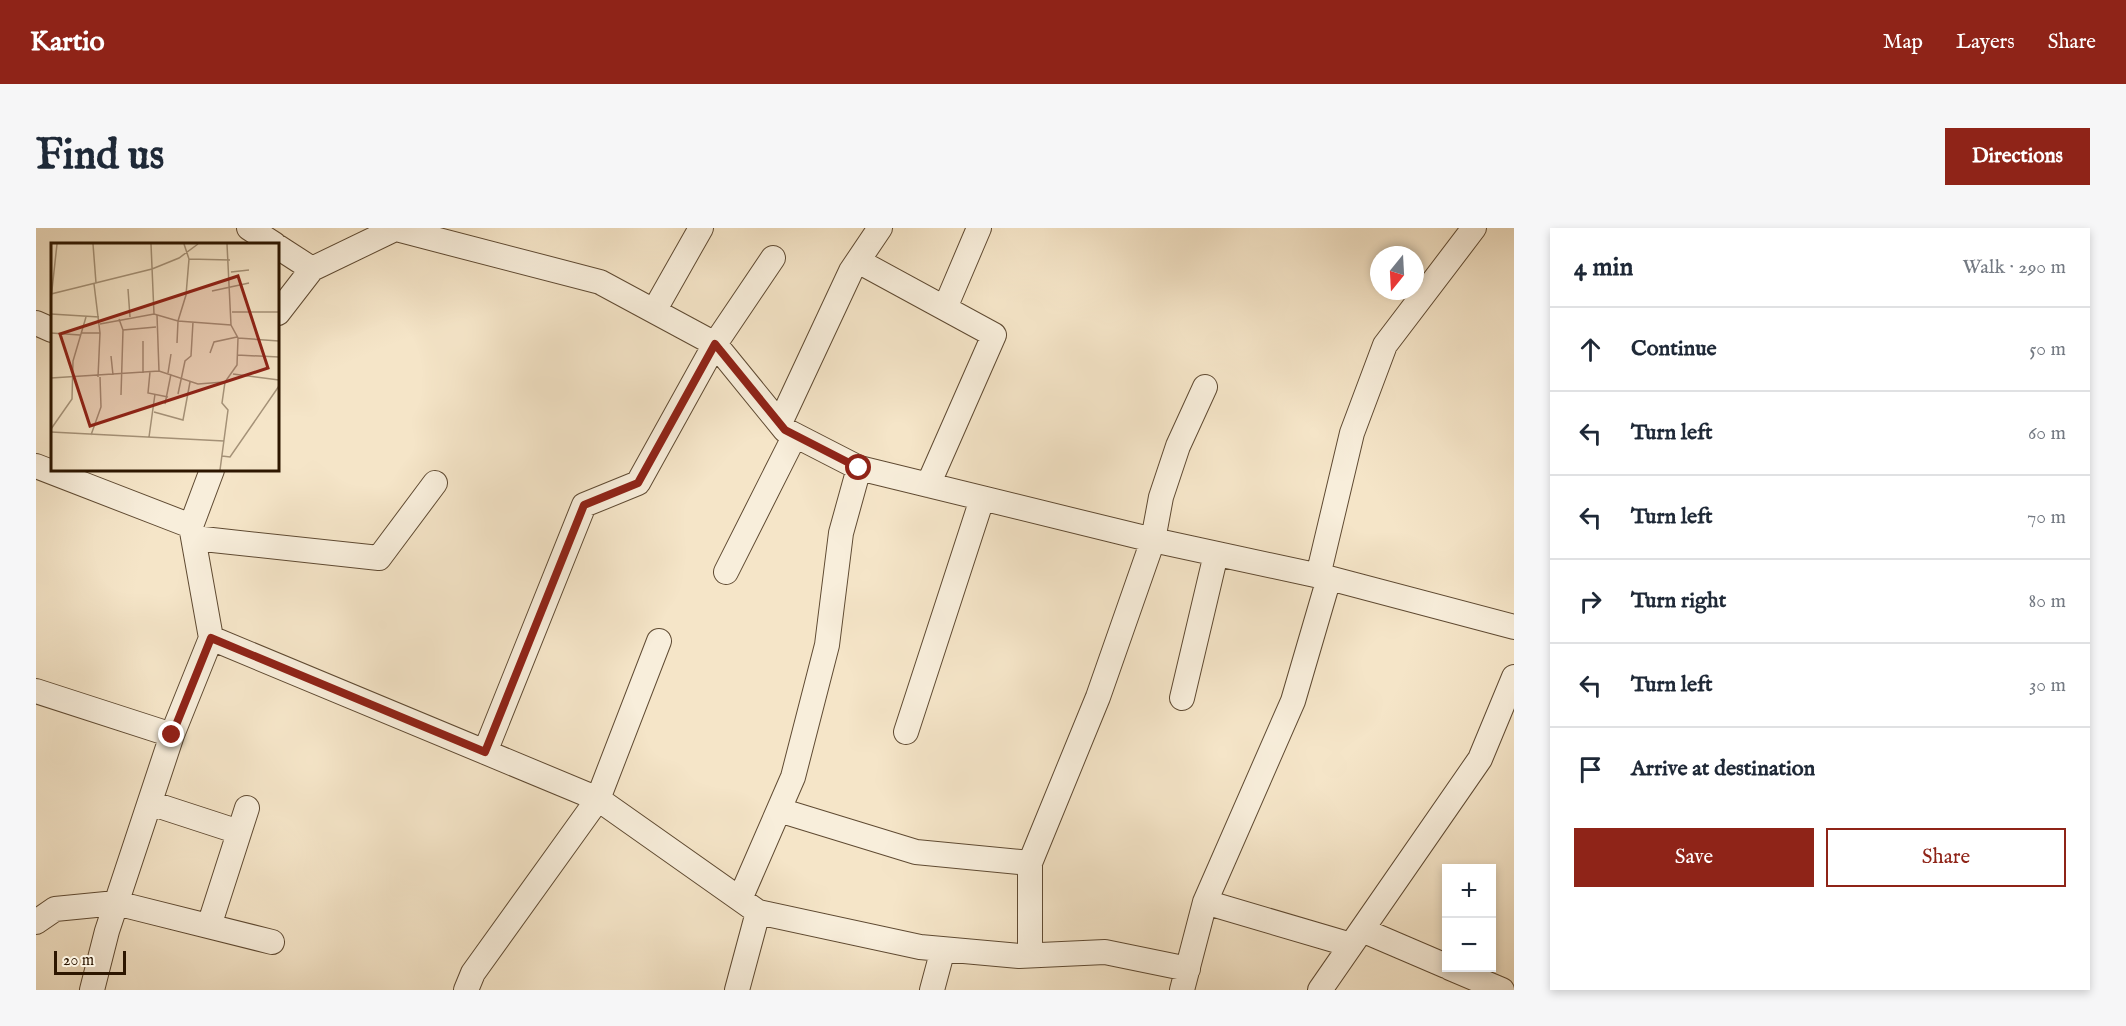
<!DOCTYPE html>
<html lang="en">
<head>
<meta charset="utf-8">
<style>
	body { margin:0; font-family:"IM FELL English",serif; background:#f6f6f7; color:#1f2937 }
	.controls { position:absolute; right:18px; bottom:18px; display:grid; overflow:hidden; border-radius:0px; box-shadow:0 3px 9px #0003 }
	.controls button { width:54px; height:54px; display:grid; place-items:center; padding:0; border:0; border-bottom:2px solid #e0e1e3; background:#fff; color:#1f2937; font:30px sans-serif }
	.compass { position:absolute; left:1334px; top:18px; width:54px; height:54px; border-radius:50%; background:#fff; box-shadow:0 3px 9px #0003; rotate:198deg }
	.scale { position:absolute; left:18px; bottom:15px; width:72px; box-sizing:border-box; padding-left:6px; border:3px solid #2d1600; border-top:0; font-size:16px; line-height:21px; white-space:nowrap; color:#2d1600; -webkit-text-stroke:4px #f8eedb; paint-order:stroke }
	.stop { position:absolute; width:18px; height:18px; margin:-14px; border:4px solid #8f2418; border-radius:50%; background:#fff }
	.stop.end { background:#8f2418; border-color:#fff; box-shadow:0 2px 6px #0008 }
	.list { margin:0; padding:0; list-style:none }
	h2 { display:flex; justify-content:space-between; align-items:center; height:78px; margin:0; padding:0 24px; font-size:26px }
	h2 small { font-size:20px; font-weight:400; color:#747a83 }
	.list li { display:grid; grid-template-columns:39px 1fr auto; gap:18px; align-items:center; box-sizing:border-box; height:84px; padding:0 24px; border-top:2px solid #e0e1e3 }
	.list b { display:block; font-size:22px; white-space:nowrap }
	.list em { font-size:20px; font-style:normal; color:#747a83 }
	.actions { display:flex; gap:12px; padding:18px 24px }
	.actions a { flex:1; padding:14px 0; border:2px solid #8f2418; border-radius:0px; text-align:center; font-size:21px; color:#8f2418 }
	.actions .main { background:#8f2418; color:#fff }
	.icon { flex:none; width:33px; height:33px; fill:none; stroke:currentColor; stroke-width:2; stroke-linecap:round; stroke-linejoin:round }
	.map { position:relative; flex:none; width:1478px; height:762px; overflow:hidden; border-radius:0px }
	header { display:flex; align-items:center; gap:36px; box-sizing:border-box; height:84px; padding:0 30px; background:#8f2418; color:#fff }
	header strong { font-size:28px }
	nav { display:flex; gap:33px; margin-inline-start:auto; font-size:21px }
	.intro { display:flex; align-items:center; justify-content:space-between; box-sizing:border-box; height:144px; padding:0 36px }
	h1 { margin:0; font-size:42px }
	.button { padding:15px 27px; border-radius:0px; background:#8f2418; color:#fff; font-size:21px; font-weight:700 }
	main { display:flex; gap:36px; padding:0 36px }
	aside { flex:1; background:#fff; border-radius:0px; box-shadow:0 3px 9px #0003 }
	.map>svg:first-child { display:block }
</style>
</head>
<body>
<header>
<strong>Kartio</strong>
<nav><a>Map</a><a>Layers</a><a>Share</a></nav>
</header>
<div class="intro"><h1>Find us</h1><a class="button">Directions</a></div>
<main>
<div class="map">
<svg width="1478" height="762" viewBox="0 0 1478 762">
	<rect width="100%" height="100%" fill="#f5e5c8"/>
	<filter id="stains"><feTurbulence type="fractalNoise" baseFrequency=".00333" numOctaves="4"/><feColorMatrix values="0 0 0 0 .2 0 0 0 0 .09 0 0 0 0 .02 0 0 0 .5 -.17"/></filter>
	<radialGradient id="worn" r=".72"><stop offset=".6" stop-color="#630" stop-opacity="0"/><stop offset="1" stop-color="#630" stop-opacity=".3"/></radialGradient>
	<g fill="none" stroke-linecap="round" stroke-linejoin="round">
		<defs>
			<path id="street" d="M 213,0 L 238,16
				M 360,1 L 564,54 L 679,116 L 749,202 L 823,240 L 1117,312 L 1293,350 L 1478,399
				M 242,19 L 276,41
				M 822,33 L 958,107 L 892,257
				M 909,80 L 943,0
				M 618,83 L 665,0
				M 242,85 L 276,41 L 361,0
				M 0,95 L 16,102
				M 744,195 L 815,43 L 844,0
				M 0,238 L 155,298
				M 158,310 L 343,330 L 399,255
				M 690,344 L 759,207
				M 1282,348 L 1316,205 L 1349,117 L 1438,0
				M 175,410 L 562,571 L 722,684 L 884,719 L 983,728 L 1069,724 L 1152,741
				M 0,463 L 136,507
				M 1146,470 L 1180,326
				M 870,504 L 946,271
				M 449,524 L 548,277 L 602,255 L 679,116 L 737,30
				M 114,575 L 203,604
				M 743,582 L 880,624 L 994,635
				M 704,671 L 757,549 L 791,417 L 805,305 L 823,240
				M 1169,674 L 1315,717
				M 0,694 L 19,681 L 80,675 L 236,714
				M 173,698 L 211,580
				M 1326,702 L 1410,738
				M 994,727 L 994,635 L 1062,469 L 1117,312 L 1125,269 L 1142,218 L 1169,159
				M 1414,740 L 1466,762
				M 56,762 L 71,703 L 136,507 L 175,410 L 155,298 L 176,242
				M 430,762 L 437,745 L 562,571 L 623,413
				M 701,762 L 722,684
				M 896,762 L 907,721
				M 1146,762 L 1169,674 L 1257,473 L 1293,350
				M 1284,762 L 1444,531 L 1478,449"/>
		</defs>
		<use href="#street" stroke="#5f4a32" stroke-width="26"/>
		<use href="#street" stroke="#f8eedb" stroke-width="24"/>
	</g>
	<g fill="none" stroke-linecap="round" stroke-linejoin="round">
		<path stroke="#8f2418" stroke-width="8" d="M 136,507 L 175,410 L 449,524 L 548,277 L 602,255 L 679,116 L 749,202 L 823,240"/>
	</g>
	<g transform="translate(15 15)">
		<rect width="228" height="228" fill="#f5e5c8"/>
		<path fill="none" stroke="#a59278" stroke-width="1.5" d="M 42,1 L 45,40M 100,1 L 103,71M 138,16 L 179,17M 180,29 L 198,27M 43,41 L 49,90 L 47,134M 77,46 L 79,74M 161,48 L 198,40M 0,51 L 101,26 L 128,15 L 147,1M 0,56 L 6,1M 181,69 L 228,69M 0,71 L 48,74M 106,72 L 108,128M 68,76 L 72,87 L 70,152M 49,81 L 103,71 L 127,78 L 180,82M 72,87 L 105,84M 0,90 L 29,92M 30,90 L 49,90M 187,95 L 228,98M 92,98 L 92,130M 126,100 L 127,78 L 135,52 L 138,16 L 133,1M 159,110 L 163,99 L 186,94M 186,112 L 228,114M 60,113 L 62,132M 99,129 L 97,150 L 117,154M 117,130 L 120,111M 182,131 L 228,137M 0,135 L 108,128 L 147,141 L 173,139M 127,151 L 134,118 L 140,113 L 142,79M 114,161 L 120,131M 103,169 L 132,177 L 139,139M 0,186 L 21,156 L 22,118 L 35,74M 0,189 L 173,198M 40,192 L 50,164 L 49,134M 98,194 L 104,151M 171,213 L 179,214 L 228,143M 169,227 L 177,167 L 171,160 L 174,139 L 186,122 L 187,95 L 180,82 L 176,1"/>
		<path fill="#8f2418" fill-opacity="0.15" stroke="#8f2418" stroke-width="3" d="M 187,33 L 217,125 L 39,183 L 9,91 Z"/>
		<rect width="228" height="228" fill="none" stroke="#2d1600" stroke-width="3"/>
	</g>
	<rect width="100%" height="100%" filter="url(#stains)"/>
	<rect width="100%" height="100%" fill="url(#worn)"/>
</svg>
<div class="controls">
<button>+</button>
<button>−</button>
</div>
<svg class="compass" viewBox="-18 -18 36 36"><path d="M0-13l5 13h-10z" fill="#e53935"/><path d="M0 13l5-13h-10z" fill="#747a83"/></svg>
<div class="scale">20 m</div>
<div class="stop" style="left:823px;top:240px"></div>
<div class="stop end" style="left:136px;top:507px"></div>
</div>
<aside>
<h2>4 min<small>Walk · 290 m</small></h2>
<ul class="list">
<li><svg class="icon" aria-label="ahead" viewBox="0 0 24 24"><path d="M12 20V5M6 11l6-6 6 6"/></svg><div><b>Continue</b></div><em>50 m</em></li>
<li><svg class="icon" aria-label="left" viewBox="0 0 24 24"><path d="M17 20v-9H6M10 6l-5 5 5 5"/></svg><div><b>Turn left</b></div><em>60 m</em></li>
<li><svg class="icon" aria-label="left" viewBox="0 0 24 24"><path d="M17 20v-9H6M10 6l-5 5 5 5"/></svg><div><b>Turn left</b></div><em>70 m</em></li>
<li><svg class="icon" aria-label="right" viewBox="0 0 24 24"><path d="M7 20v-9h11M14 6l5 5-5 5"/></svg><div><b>Turn right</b></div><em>80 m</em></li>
<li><svg class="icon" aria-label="left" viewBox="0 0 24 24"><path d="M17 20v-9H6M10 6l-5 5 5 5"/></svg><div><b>Turn left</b></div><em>30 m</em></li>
<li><svg class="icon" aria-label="arrive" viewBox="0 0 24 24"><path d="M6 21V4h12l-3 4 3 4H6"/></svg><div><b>Arrive at destination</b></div></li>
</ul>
<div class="actions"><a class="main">Save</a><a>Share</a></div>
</aside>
</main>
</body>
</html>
